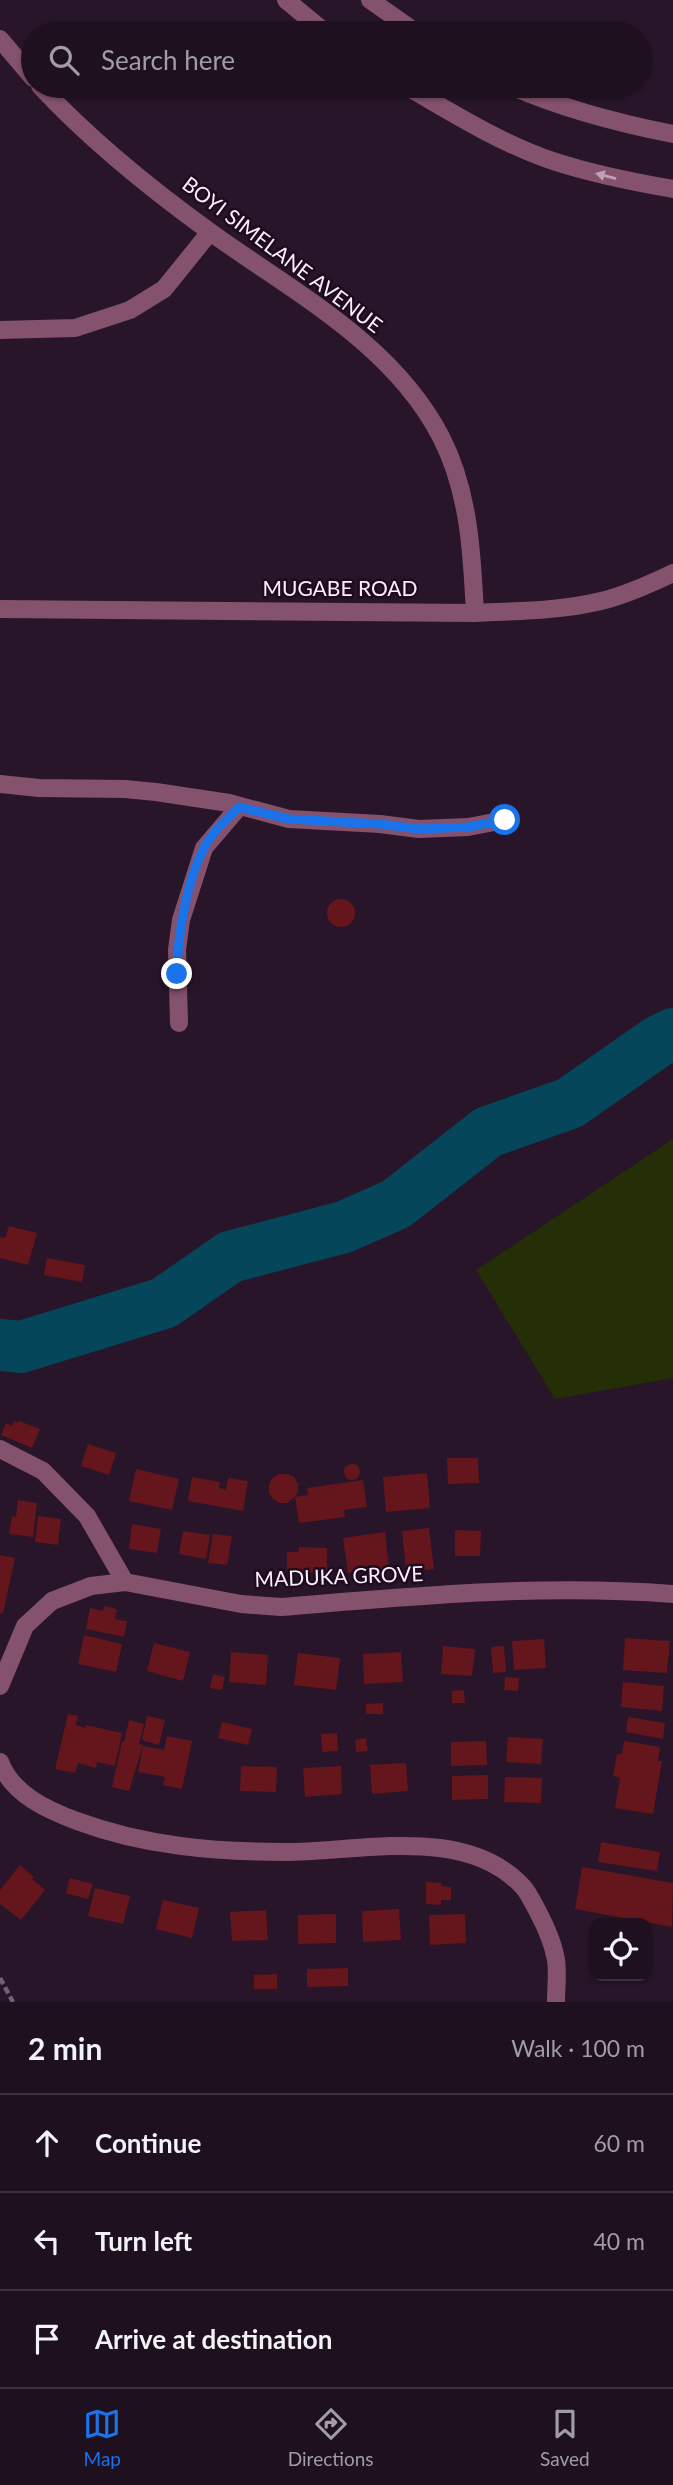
<!DOCTYPE html>
<html lang="en">
<head>
<meta charset="utf-8">
<style>
	body { margin:0; font-family:Lato,sans-serif; background:#2b1e2c; color:#f1f3f6 }
	.controls { position:absolute; right:21px; bottom:21px; display:grid; overflow:hidden; border-radius:14px; box-shadow:0 2px 5px #0004 }
	.controls button { width:63px; height:63px; display:grid; place-items:center; padding:0; border:0; border-bottom:2px solid #3c303d; background:#1e101f; color:#f1f3f6; font:35px sans-serif }
	.stop { position:absolute; width:21px; height:21px; margin:-16px; border:5px solid #1a73e8; border-radius:50%; background:#fff }
	.stop.end { background:#1a73e8; border-color:#fff; box-shadow:0 2px 7px #0008 }
	.list { margin:0; padding:0; list-style:none }
	h2 { display:flex; justify-content:space-between; align-items:center; height:91px; margin:0; padding:0 28px; font-size:30px }
	h2 small { font-size:23px; font-weight:400; color:#a19da4 }
	.list li { display:grid; grid-template-columns:46px 1fr auto; gap:21px; align-items:center; box-sizing:border-box; height:98px; padding:0 28px; border-top:2px solid #3c303d }
	.list b { display:block; font-size:26px; white-space:nowrap }
	.list em { font-size:23px; font-style:normal; color:#a19da4 }
	.icon { flex:none; width:38px; height:38px; fill:none; stroke:currentColor; stroke-width:2; stroke-linecap:round; stroke-linejoin:round }
	.map { position:relative; flex:none; width:673px; height:2002px; overflow:hidden }
	.search { position:absolute; background:#1e101f; box-shadow:0 2px 5px #0004; left:21px; right:21px; top:21px; height:77px; display:flex; align-items:center; gap:18px; box-sizing:border-box; padding:0 24px; border-radius:38px; color:#a19da4; font-size:26px }
	.sheet { height:385px; background:#1e101f }
	nav { display:flex; justify-content:space-around; align-items:center; box-sizing:border-box; height:98px; border-top:2px solid #3c303d; background:#1e101f; font-size:19px; color:#a19da4 }
	nav a { display:grid; justify-items:center; gap:4px }
	nav .on { color:#1a73e8 }
	.map>svg:first-child { display:block }
</style>
</head>
<body>
<div class="map">
<svg width="673" height="2002" viewBox="0 0 673 2002">
	<rect width="100%" height="100%" fill="#281529"/>
	<path fill="#242e07" d="M 673,1139 L 673,1378 L 555,1399 L 476,1270 Z"/>
	<g fill="none" stroke-linecap="round" stroke-linejoin="round">
		<path stroke="#05465a" stroke-width="52" d="M 0,1345 L 21,1347 L 164,1303 L 230,1257 L 344,1227 L 396,1204 L 488,1132 L 570,1103 L 657,1042 L 673,1034"/>
	</g>
	<path fill="#65151c" d="M327 913a14 14 0 1 1 28 0a14 14 0 1 1-28 0Z
		M 9,1226 L 37,1233 L 28,1265 L 0,1258 L 0,1237 L 5,1238 Z
		M 47,1258 L 85,1265 L 82,1282 L 44,1275 Z
		M 14,1421 L 18,1423 L 19,1421 L 40,1429 L 32,1448 L 1,1435 L 6,1423 L 12,1426 Z
		M 88,1444 L 116,1453 L 109,1475 L 81,1466 Z
		M 447,1458 L 478,1458 L 479,1483 L 448,1484 Z
		M344 1472a8 8 0 1 1 16 0a8 8 0 1 1-16 0Z
		M 136,1469 L 179,1479 L 172,1510 L 129,1501 Z
		M 427,1473 L 430,1508 L 386,1512 L 383,1477 Z
		M 279,1474 L 287,1474 L 294,1477 L 298,1484 L 298,1492 L 295,1497 L 308,1495 L 307,1488 L 363,1480 L 367,1507 L 344,1510 L 345,1517 L 299,1523 L 295,1497 L 287,1503 L 280,1503 L 273,1499 L 269,1493 L 269,1485 L 272,1478 Z
		M 192,1477 L 220,1482 L 219,1488 L 226,1490 L 228,1478 L 248,1481 L 243,1511 L 188,1501 Z
		M 18,1500 L 37,1503 L 33,1537 L 9,1534 L 12,1516 L 16,1517 Z
		M 38,1516 L 61,1519 L 58,1545 L 35,1542 Z
		M 132,1524 L 161,1529 L 157,1553 L 129,1549 Z
		M 429,1528 L 434,1569 L 406,1572 L 402,1531 Z
		M 455,1530 L 481,1531 L 480,1556 L 455,1556 Z
		M 183,1531 L 210,1535 L 206,1559 L 179,1554 Z
		M 385,1532 L 389,1568 L 348,1573 L 343,1538 Z
		M 213,1534 L 232,1536 L 227,1565 L 208,1563 Z
		M 299,1547 L 327,1548 L 327,1573 L 287,1572 L 287,1552 L 299,1552 Z
		M 0,1555 L 15,1558 L 3,1613 L 0,1613 Z
		M 104,1606 L 117,1609 L 115,1619 L 127,1621 L 124,1637 L 86,1629 L 90,1608 L 103,1611 Z
		M 84,1635 L 122,1644 L 116,1672 L 78,1664 Z
		M 625,1638 L 670,1641 L 667,1673 L 623,1670 Z
		M 544,1639 L 546,1668 L 514,1670 L 512,1641 Z
		M 154,1643 L 190,1652 L 183,1681 L 147,1671 Z
		M 443,1646 L 475,1649 L 472,1676 L 441,1674 Z
		M 504,1646 L 506,1672 L 493,1673 L 491,1647 Z
		M 231,1652 L 268,1655 L 266,1685 L 229,1682 Z
		M 401,1652 L 403,1682 L 364,1684 L 363,1654 Z
		M 298,1653 L 340,1658 L 336,1690 L 294,1685 Z
		M 213,1674 L 225,1677 L 222,1690 L 210,1688 Z
		M 505,1677 L 519,1678 L 518,1691 L 504,1690 Z
		M 623,1682 L 664,1686 L 662,1711 L 621,1707 Z
		M 464,1690 L 465,1703 L 452,1703 L 452,1691 Z
		M 383,1703 L 383,1714 L 366,1714 L 366,1704 Z
		M 68,1714 L 78,1716 L 76,1725 L 86,1728 L 86,1725 L 122,1733 L 115,1766 L 97,1762 L 96,1768 L 78,1763 L 75,1773 L 55,1769 Z
		M 147,1716 L 165,1720 L 159,1745 L 142,1740 Z
		M 628,1717 L 665,1723 L 663,1739 L 626,1732 Z
		M 129,1720 L 144,1724 L 139,1744 L 143,1745 L 129,1791 L 112,1787 L 122,1742 L 124,1742 Z
		M 222,1722 L 252,1729 L 248,1745 L 218,1738 Z
		M 337,1733 L 338,1751 L 322,1752 L 321,1734 Z
		M 167,1736 L 192,1741 L 182,1789 L 163,1785 L 165,1777 L 138,1772 L 143,1746 L 164,1750 Z
		M 508,1737 L 543,1739 L 541,1764 L 506,1762 Z
		M 366,1738 L 368,1751 L 356,1752 L 355,1740 Z
		M 486,1741 L 487,1765 L 451,1766 L 451,1742 Z
		M 624,1741 L 660,1747 L 658,1761 L 662,1761 L 653,1814 L 615,1808 L 620,1778 L 613,1776 L 617,1754 L 622,1754 Z
		M 406,1763 L 408,1791 L 372,1794 L 370,1765 Z
		M 241,1766 L 277,1767 L 276,1792 L 240,1791 Z
		M 341,1766 L 342,1794 L 305,1797 L 303,1768 Z
		M 488,1775 L 488,1799 L 452,1800 L 452,1776 Z
		M 505,1777 L 542,1778 L 541,1803 L 504,1802 Z
		M 601,1842 L 660,1852 L 657,1871 L 598,1862 Z
		M 20,1865 L 34,1877 L 32,1879 L 45,1890 L 21,1920 L 0,1904 L 0,1890 Z
		M 582,1867 L 673,1883 L 672,1927 L 575,1909 Z
		M 70,1878 L 93,1884 L 88,1899 L 66,1893 Z
		M 426,1882 L 442,1883 L 441,1886 L 451,1887 L 451,1900 L 441,1900 L 441,1905 L 426,1904 Z
		M 95,1888 L 130,1896 L 123,1924 L 88,1916 Z
		M 163,1900 L 199,1908 L 192,1938 L 156,1929 Z
		M 399,1909 L 401,1940 L 363,1942 L 362,1911 Z
		M 266,1910 L 268,1940 L 232,1941 L 230,1912 Z
		M 336,1914 L 336,1943 L 298,1944 L 298,1915 Z
		M 465,1914 L 466,1943 L 430,1945 L 429,1915 Z
		M 348,1968 L 348,1986 L 307,1987 L 307,1969 Z
		M 277,1974 L 277,1989 L 254,1989 L 254,1975 Z"/>
	<g fill="none" stroke-linecap="round" stroke-linejoin="round">
		<path stroke="#716172" stroke-width="4.5" stroke-dasharray="7 3.5" stroke-linecap="butt" d="M 0,1978 L 13,2002"/>
		<path stroke="#84526d" stroke-width="18" d="M 0,39 L 33,78
			M 40,86 C 91,141 152,190 213,234 C 295,293 393,344 441,437 C 469,491 472,553 475,613
			M 0,330 L 75,328 L 130,310 L 164,289 L 210,232
			M 0,609 L 475,613 C 517,611 560,611 601,601 C 626,595 650,584 673,573
			M 0,784 L 39,788 L 125,789 L 156,792 L 229,803 L 289,819 L 380,824 L 419,829 L 468,827 L 505,820
			M 179,1023 L 177,950 L 181,920 L 204,848 L 239,807
			M 0,1449 L 43,1471 L 87,1516 L 125,1582
			M 0,1686 L 25,1626 L 52,1601 L 91,1586 L 125,1582 L 241,1604 L 281,1607 C 412,1596 542,1584 673,1594
			M 0,1762 C 12,1794 47,1810 77,1821 C 144,1846 215,1852 286,1852 C 360,1852 467,1824 524,1888 C 529,1894 533,1903 537,1910 C 545,1925 553,1942 556,1960 C 558,1973 556,1988 556,2002"/>
		<path stroke="#84526d" stroke-width="18" d="M 286,0 L 326,33
			M 370,0 L 417,33
			M 406,86 C 452,113 502,144 553,161 C 592,174 633,182 673,189
			M 511,86 C 563,109 617,123 673,134"/>
	</g>
	<defs><path id="oneway-solid" d="M-6-.8H1V-3.2L6.5 0L1 3.2V.8H-6Z" transform="scale(1.75)"/></defs>
	<use fill="#c0a0b4" href="#oneway-solid" transform="translate(606 176) rotate(-165)"/>
	<g fill="none" stroke-linecap="round" stroke-linejoin="round">
		<path stroke="#1a73e8" stroke-width="9" d="M 177,974 C 177,938 187,880 204,848 C 212,832 227,819 239,807 L 289,819 L 380,824 L 419,829 L 468,827 L 505,820"/>
	</g>
	<g text-anchor="middle" stroke-width="5" stroke-linejoin="round" paint-order="stroke">
		<g font-size="21" fill="#fceffc" stroke="#1e0b1f">
			<text transform="translate(282 255) rotate(37)" y="7">BOYI SIMELANE AVENUE</text>
			<text x="340" y="596">MUGABE ROAD</text>
			<text transform="translate(339 1577) rotate(-2)" y="7">MADUKA GROVE</text>
		</g>
	</g>
</svg>
<div class="controls">
<button><svg class="icon" aria-label="locate" viewBox="0 0 24 24"><circle cx="12" cy="12" r="6"/><path d="M12 2v4M12 18v4M2 12h4M18 12h4"/></svg></button>
</div>
<div class="stop" style="left:505px;top:820px"></div>
<div class="stop end" style="left:177px;top:974px"></div>
<div class="search"><svg class="icon" aria-label="search" viewBox="0 0 24 24"><circle cx="10" cy="10" r="6"/><path d="M15 15l6 6"/></svg>Search here</div>
</div>
<section class="sheet">
<h2>2 min<small>Walk · 100 m</small></h2>
<ul class="list">
<li><svg class="icon" aria-label="ahead" viewBox="0 0 24 24"><path d="M12 20V5M6 11l6-6 6 6"/></svg><div><b>Continue</b></div><em>60 m</em></li>
<li><svg class="icon" aria-label="left" viewBox="0 0 24 24"><path d="M17 20v-9H6M10 6l-5 5 5 5"/></svg><div><b>Turn left</b></div><em>40 m</em></li>
<li><svg class="icon" aria-label="arrive" viewBox="0 0 24 24"><path d="M6 21V4h12l-3 4 3 4H6"/></svg><div><b>Arrive at destination</b></div></li>
</ul>
</section>
<nav>
<a class="on"><svg class="icon" aria-label="map" viewBox="0 0 24 24"><path d="M3 6l6-2 6 2 6-2v14l-6 2-6-2-6 2zM9 4v14M15 6v14"/></svg>Map</a>
<a><svg class="icon" aria-label="directions" viewBox="0 0 24 24"><path d="M12 3l9 9-9 9-9-9zM9 14v-3h6M13 9l2 2-2 2"/></svg>Directions</a>
<a><svg class="icon" aria-label="saved" viewBox="0 0 24 24"><path d="M7 4h10v16l-5-4-5 4z"/></svg>Saved</a>
</nav>
</body>
</html>
